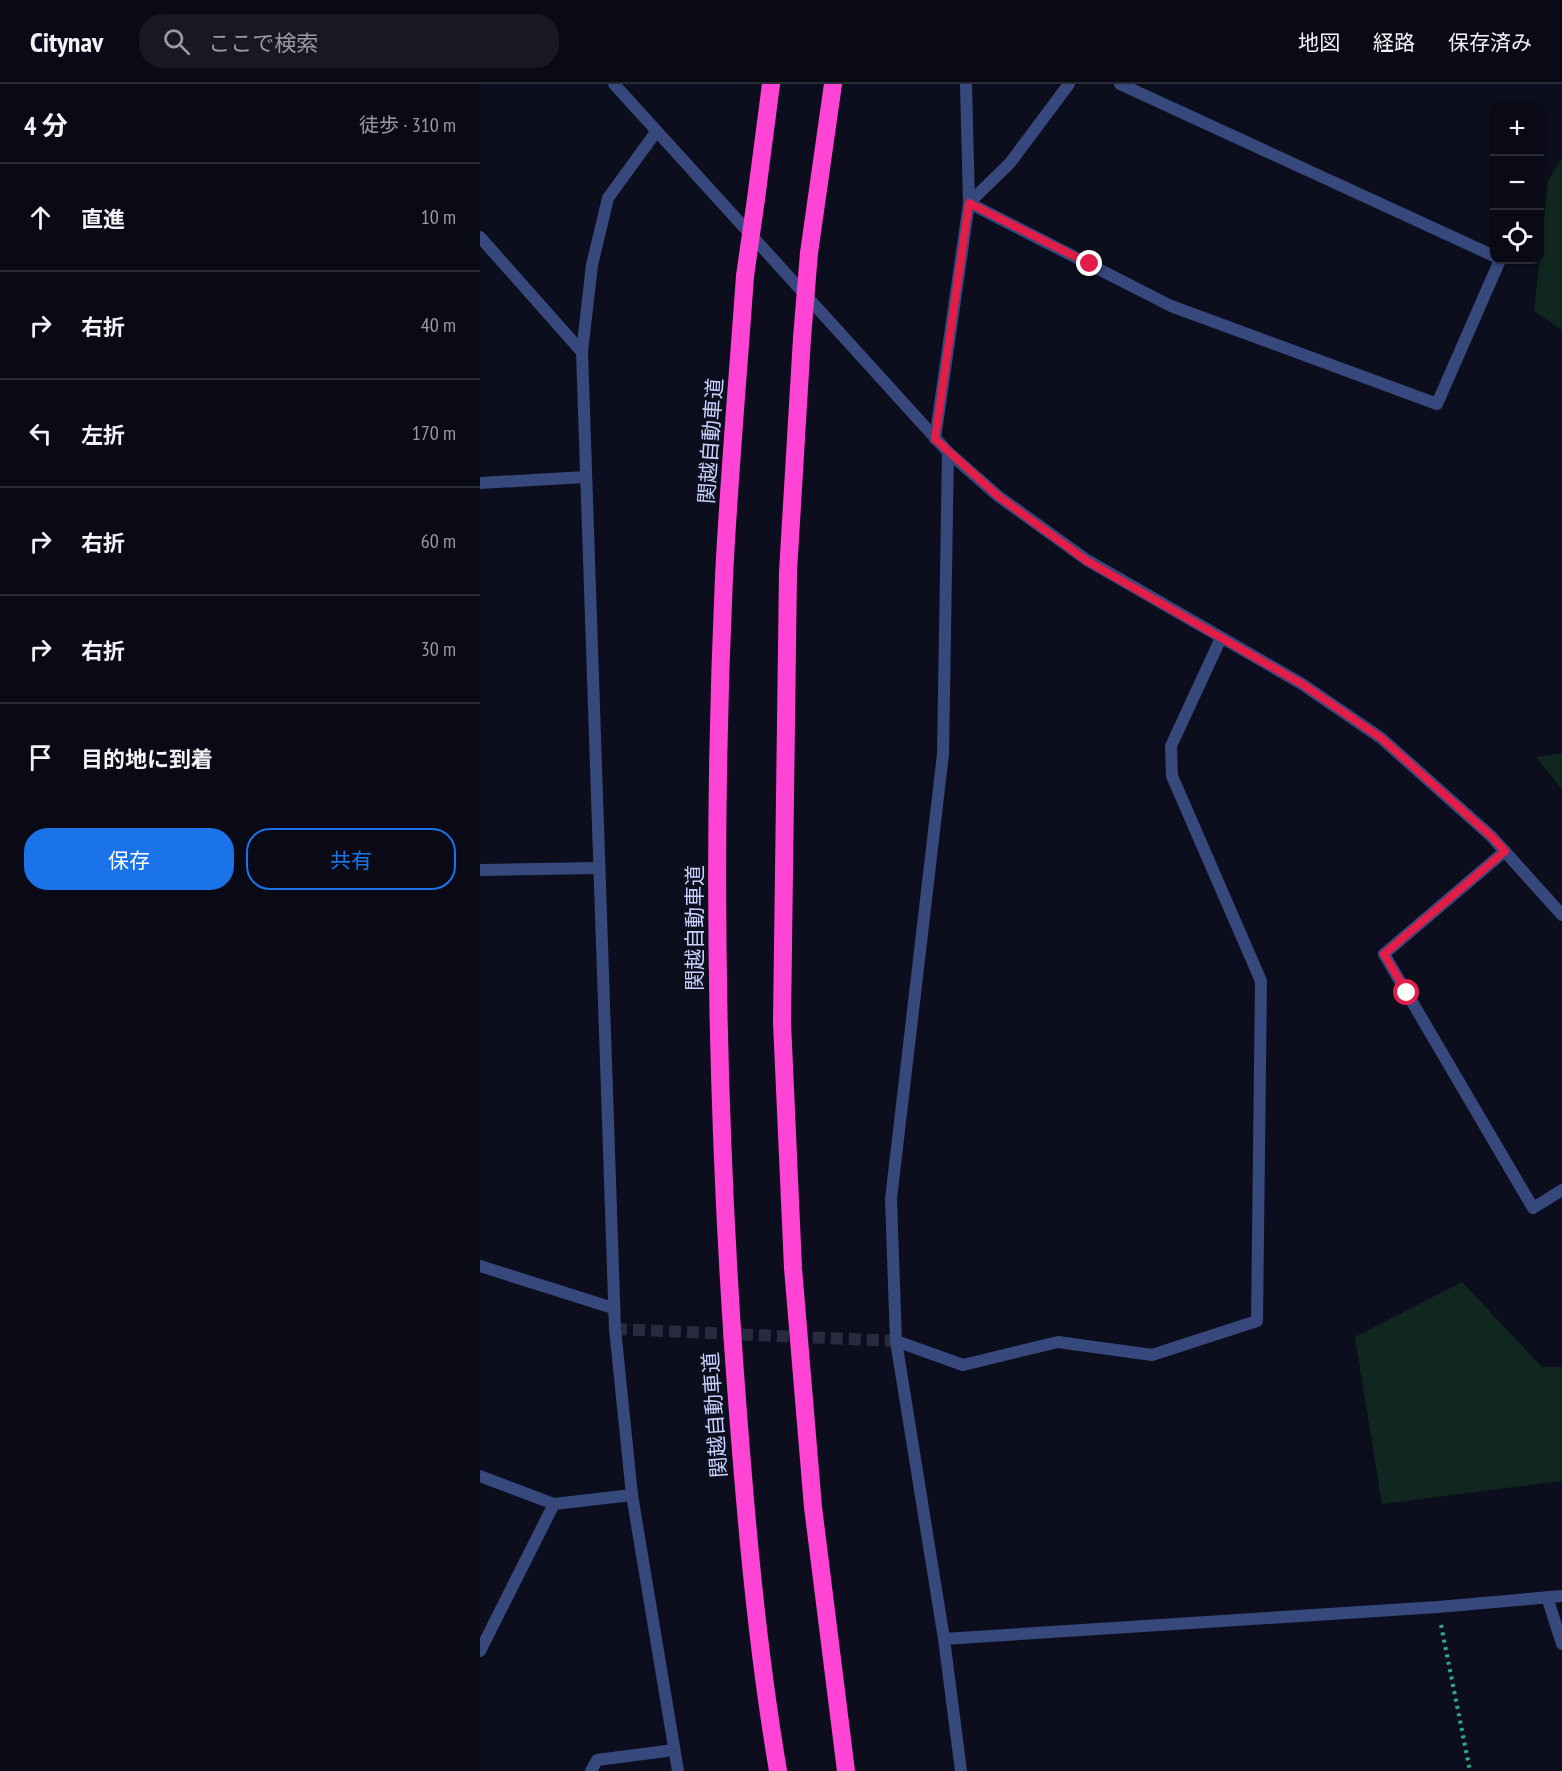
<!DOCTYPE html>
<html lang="ja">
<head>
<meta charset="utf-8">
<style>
	body { margin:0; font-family:"PT Sans Narrow","Noto Sans JP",sans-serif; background:#171823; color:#f1f3f6 }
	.controls { position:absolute; right:18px; top:18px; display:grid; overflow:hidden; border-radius:12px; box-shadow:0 2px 4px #0004 }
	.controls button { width:54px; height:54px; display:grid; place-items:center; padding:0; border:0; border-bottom:2px solid #292b35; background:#090a16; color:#f1f3f6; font:30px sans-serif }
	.stop { position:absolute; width:18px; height:18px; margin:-14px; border:4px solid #e11d48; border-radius:50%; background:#fff }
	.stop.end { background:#e11d48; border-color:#fff; box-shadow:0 2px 6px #0008 }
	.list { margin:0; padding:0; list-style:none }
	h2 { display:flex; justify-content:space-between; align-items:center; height:78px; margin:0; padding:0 24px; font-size:26px }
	h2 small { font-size:20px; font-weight:400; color:#999aa1 }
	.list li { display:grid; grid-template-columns:39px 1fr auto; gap:18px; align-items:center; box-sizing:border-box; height:108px; padding:0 24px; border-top:2px solid #292b35 }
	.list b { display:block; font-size:22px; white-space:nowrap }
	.list em { font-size:20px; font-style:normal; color:#999aa1 }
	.actions { display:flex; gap:12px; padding:18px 24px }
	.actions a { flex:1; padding:14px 0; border:2px solid #1a73e8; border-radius:24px; text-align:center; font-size:21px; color:#1a73e8 }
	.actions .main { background:#1a73e8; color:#fff }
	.icon { flex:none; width:33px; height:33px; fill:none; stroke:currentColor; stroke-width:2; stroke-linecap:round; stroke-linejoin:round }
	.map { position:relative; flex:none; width:1082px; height:1687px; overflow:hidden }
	header { display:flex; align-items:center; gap:36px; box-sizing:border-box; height:84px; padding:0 30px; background:#090a16; border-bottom:2px solid #292b35 }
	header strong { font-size:28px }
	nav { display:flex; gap:33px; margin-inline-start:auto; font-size:21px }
	.search { width:420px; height:54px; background:#171823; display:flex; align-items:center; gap:15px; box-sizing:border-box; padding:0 21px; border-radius:24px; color:#999aa1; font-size:22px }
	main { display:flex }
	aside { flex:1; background:#090a16 }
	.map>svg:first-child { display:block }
</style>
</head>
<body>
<header>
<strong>Citynav</strong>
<div class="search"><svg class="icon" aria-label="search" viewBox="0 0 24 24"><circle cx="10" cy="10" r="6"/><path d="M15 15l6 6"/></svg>ここで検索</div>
<nav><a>地図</a><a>経路</a><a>保存済み</a></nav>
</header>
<main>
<aside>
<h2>4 分<small>徒歩 · 310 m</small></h2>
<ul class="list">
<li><svg class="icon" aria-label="ahead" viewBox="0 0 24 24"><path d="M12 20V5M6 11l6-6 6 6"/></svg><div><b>直進</b></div><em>10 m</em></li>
<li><svg class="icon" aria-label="right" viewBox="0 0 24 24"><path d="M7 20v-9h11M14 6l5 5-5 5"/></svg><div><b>右折</b></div><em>40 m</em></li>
<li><svg class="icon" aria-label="left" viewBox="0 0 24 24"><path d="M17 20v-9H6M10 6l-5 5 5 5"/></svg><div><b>左折</b></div><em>170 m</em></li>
<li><svg class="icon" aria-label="right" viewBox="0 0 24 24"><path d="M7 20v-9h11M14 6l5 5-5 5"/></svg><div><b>右折</b></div><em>60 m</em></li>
<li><svg class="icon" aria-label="right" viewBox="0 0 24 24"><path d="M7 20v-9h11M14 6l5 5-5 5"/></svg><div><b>右折</b></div><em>30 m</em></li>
<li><svg class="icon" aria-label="arrive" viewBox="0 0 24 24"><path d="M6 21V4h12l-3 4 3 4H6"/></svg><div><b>目的地に到着</b></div></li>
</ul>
<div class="actions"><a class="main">保存</a><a>共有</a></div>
</aside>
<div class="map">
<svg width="1082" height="1687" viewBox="0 0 1082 1687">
	<rect width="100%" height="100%" fill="#0c0e1d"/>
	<path fill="#0f271f" d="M 1082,74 L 1082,246 L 1054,227 L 1068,97 Z
		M 1082,669 L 1082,705 L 1056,673 Z
		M 982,1198 L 1062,1283 L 1082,1283 L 1082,1397 L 902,1420 L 875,1253 Z"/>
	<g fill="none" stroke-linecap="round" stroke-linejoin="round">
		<path stroke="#282b3f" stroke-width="12" stroke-dasharray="12 6" stroke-linecap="butt" d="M 135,1245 L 416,1257"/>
		<path stroke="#2cae81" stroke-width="4" stroke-dasharray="3 4.5" stroke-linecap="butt" d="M 961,1541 L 990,1687"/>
		<path stroke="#36487c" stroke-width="12" d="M 640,0 L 1014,172
			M 489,119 L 691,222 L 957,320 L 1020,176
			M 489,119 L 530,79 L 589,0
			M 0,153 L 102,268
			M 455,355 L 489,119 L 486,0
			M 468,368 L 463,670 L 411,1115 L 416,1257 L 464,1555 L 481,1687
			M 0,399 L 105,393
			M 1025,767 L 904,870 L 1053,1124 L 1082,1106
			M 0,786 L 119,784
			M 0,1182 L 133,1224
			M 416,1257 L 483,1281 L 578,1258 L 672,1271 L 777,1237 L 781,897 L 692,692 L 691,662 L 741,554
			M 0,1392 L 74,1420
			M 1067,1513 L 1082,1560
			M 464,1555 L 958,1523 L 1082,1512
			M 0,1567 L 74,1420 L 152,1411
			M 111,1687 L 117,1676 L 194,1666"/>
		<path stroke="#36487c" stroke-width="12" d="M 134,0 L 468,368 L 518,412 L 607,476 L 822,600 L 901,654 L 1011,752 L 1082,831
			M 176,48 L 128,114 L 112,181 L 102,268 L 135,1245 L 152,1411 L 198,1687"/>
		<path stroke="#ff43d4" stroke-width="18" d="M 276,115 L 291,0
			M 329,169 L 353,0
			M 265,192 C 258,292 249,393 244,493 C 232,754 236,1015 254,1275 C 264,1413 275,1551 298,1687
			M 322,254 L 308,488 L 302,938 L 313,1184 L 333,1423 L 366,1687"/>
		<path stroke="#ff43d4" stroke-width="18" d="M 265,192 L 276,115
			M 322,254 L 329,169"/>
	</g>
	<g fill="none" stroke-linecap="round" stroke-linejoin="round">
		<path stroke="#e11d48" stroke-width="8" d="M 610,180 L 489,119 L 455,355 L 518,412 L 607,477 L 822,600 L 901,654 L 1011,752 L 1025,767 L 904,870 L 927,909"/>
	</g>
	<g text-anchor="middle" stroke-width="6" stroke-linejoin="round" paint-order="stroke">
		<g font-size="21" fill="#c8d1ff" stroke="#0c0e1d">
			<text transform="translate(231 357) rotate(-86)" y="7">関越自動車道</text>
			<text transform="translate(215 844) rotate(-90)" y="7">関越自動車道</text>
			<text transform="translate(235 1331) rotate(-94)" y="7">関越自動車道</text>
		</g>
	</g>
</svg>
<div class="controls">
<button>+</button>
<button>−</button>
<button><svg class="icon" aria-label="locate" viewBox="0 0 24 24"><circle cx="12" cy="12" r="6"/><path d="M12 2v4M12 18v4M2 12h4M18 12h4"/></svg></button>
</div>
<div class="stop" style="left:927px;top:909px"></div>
<div class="stop end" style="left:610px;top:180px"></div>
</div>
</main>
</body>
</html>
